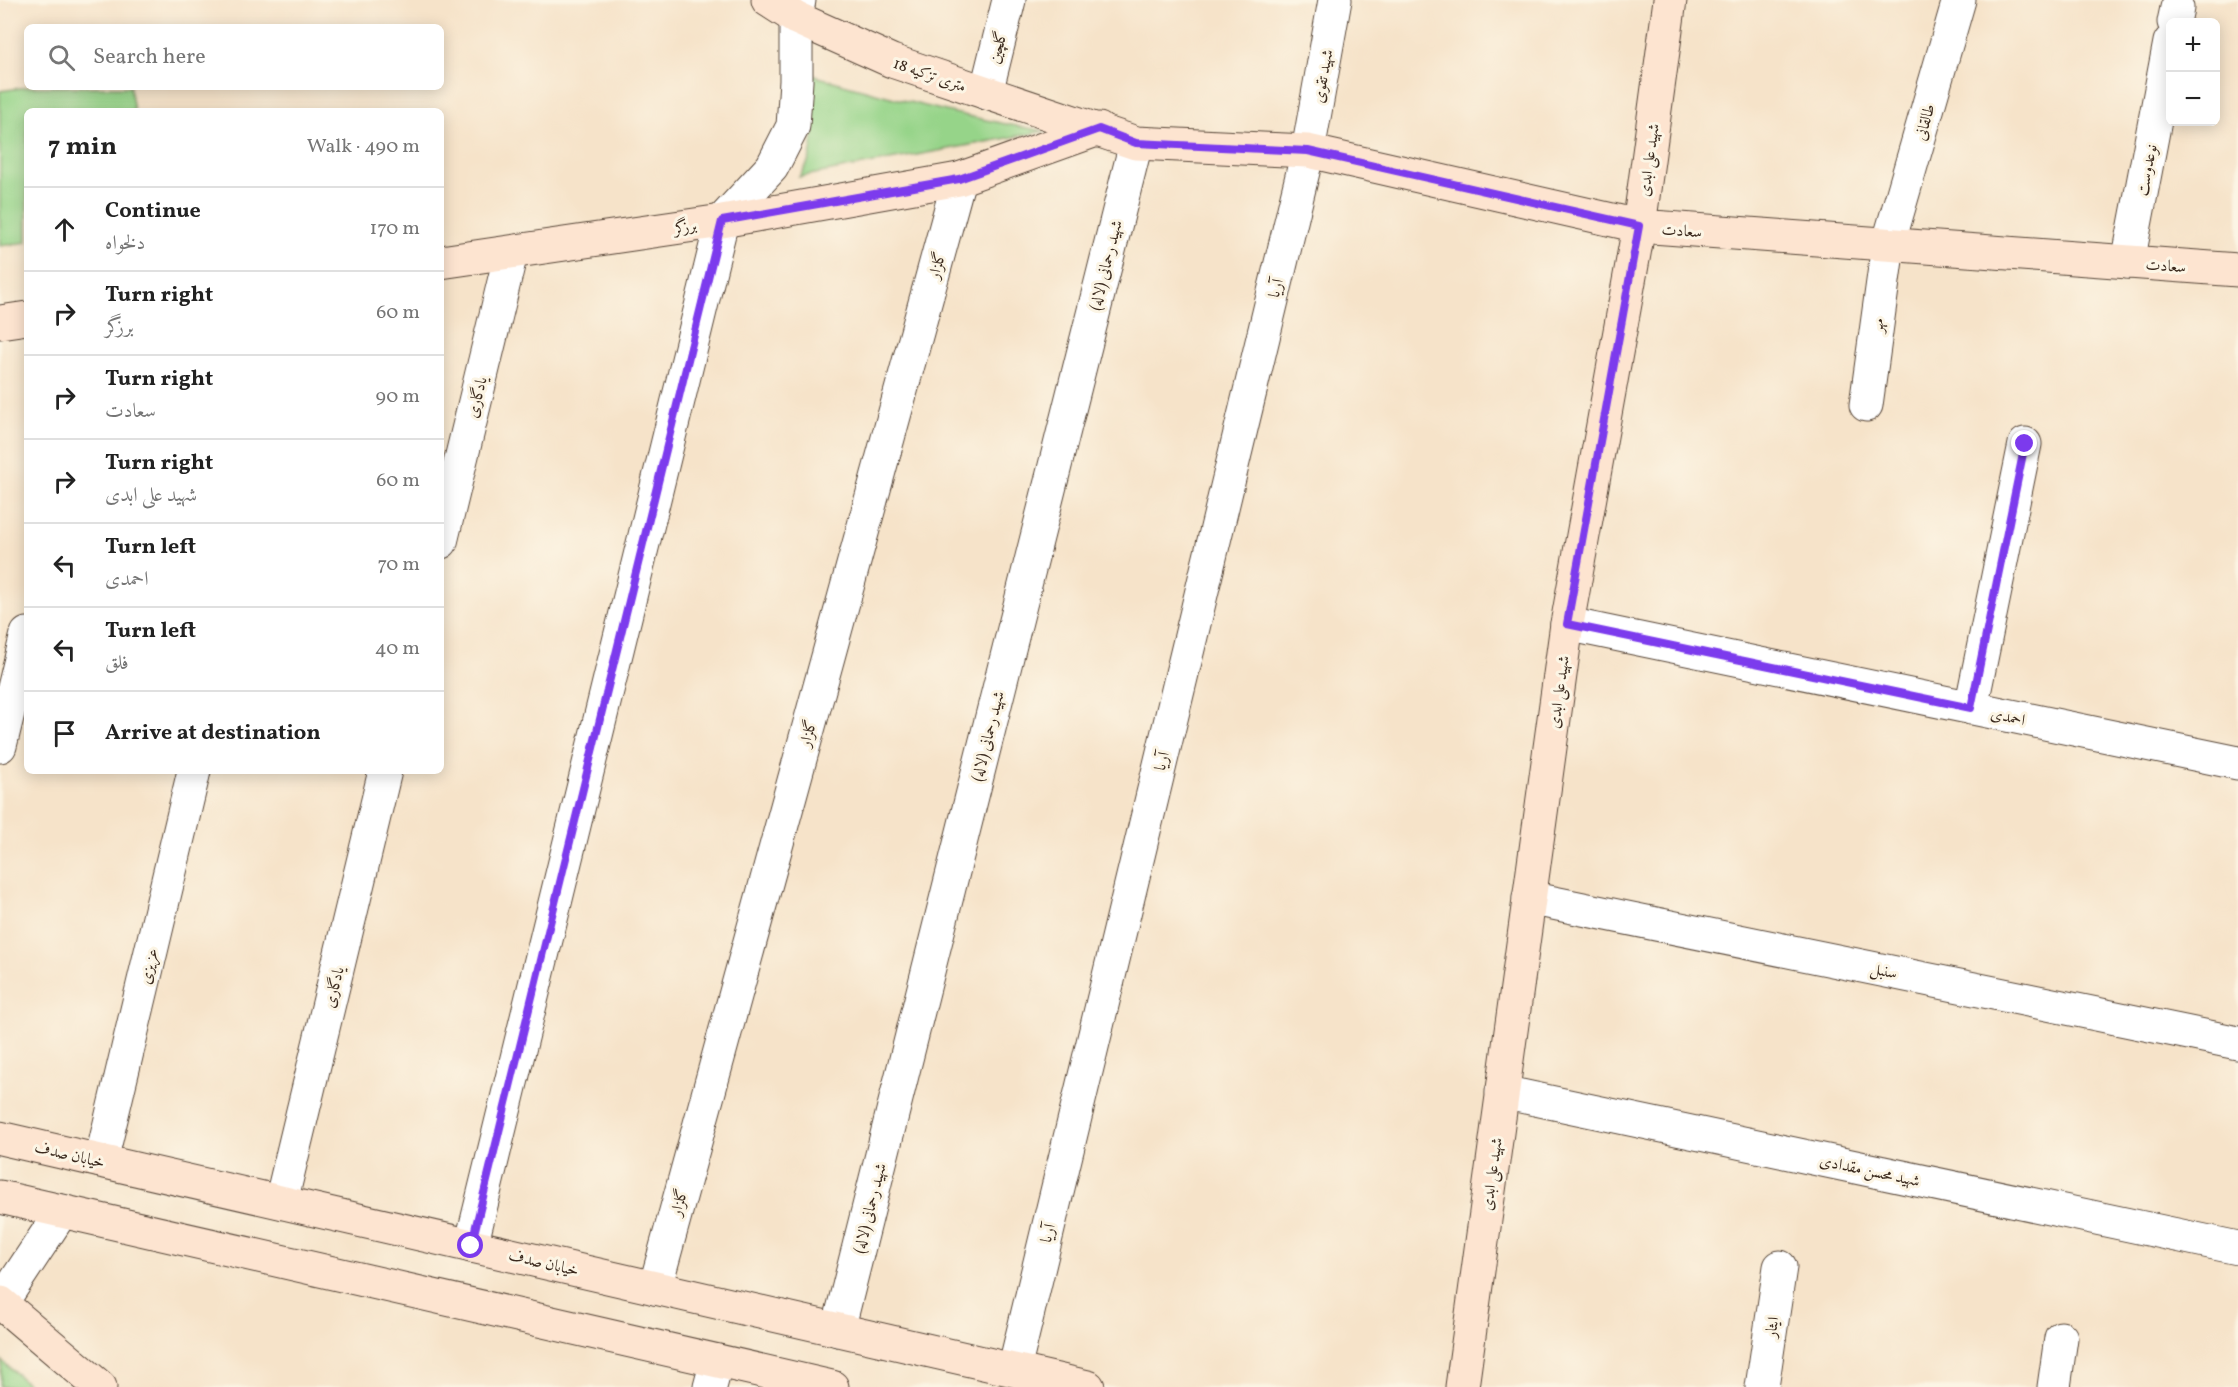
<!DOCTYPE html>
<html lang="en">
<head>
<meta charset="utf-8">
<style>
	body { margin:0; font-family:Vollkorn,Amiri,serif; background:#f6f6f6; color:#222 }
	.controls { position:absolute; right:18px; top:18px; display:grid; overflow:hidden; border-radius:9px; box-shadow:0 3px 15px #0003 }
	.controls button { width:54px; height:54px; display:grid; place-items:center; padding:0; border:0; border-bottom:2px solid #e0e0e0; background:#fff; color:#222; font:30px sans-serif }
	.stop { position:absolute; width:18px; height:18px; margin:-14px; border:4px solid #7c3aed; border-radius:50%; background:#fff }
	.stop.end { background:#7c3aed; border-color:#fff; box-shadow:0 2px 6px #0008 }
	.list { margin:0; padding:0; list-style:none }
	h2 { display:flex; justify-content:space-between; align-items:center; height:78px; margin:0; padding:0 24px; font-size:26px }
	h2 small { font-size:20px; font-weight:400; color:#767676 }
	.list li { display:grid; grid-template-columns:39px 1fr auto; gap:18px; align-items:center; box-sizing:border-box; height:84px; padding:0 24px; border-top:2px solid #e0e0e0 }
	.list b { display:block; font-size:22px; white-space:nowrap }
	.list p { margin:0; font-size:20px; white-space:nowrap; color:#767676 }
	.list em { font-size:20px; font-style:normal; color:#767676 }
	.icon { flex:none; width:33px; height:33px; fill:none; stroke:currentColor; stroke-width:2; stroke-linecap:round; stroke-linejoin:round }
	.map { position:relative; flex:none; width:2238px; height:1387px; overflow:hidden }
	.search { position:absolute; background:#fff; box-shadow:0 3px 15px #0003; left:24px; top:24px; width:420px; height:66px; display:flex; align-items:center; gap:15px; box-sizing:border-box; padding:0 21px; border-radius:9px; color:#767676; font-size:22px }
	.panel { position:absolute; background:#fff; box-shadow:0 3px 15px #0003; left:24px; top:108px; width:420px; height:666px; border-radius:9px }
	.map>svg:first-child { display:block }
</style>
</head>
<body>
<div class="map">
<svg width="2238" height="1387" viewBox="0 0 2238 1387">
	<rect width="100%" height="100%" fill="#fcf5e5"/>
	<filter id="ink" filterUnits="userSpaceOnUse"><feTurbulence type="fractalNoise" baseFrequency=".0167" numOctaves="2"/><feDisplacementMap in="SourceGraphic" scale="12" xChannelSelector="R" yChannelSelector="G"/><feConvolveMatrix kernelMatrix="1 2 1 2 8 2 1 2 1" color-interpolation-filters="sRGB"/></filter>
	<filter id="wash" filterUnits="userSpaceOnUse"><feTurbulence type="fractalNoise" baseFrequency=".008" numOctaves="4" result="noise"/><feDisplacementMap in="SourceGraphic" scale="24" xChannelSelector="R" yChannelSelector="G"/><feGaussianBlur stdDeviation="1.35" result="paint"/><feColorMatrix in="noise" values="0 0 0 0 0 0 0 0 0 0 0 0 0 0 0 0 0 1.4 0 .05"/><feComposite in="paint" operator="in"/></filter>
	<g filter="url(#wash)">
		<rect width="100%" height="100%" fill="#f6e3c9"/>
		<path fill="#96d489" stroke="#687f54" stroke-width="1.5" d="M 805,73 C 884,96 964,118 1045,131 L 799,177 C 803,171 809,163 810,156 C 817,128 811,100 805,73 Z
			M 27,87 L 130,87 L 134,111 L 27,111 L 27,242 L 0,246 L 0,91 Z
			M 2,1361 L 31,1387 L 0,1387 Z"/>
	</g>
	<g filter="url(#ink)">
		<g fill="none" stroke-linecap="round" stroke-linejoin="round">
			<defs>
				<path id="street" d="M 2174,22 L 2177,8
					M 986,93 L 1009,0
					M 2128,262 L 2170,42
					M 1866,405 L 1888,245 L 1959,0
					M 441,542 L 511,253
					M 1567,624 L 2238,763
					M 1971,708 L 2025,444
					M 0,746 L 27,634
					M 1529,898 L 2238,1043
					M 1502,1092 L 2238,1248
					M 101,1161 L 194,771
					M 281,1202 L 385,771
					M 471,1246 L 722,221 L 772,167 L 793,126 L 796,81 L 796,18 L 799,0
					M 655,1288 L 959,179
					M 0,1305 L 62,1211
					M 838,1330 L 1136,143
					M 1014,1370 L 1308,151 L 1335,0
					M 710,1387 L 717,1361
					M 1762,1387 L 1780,1267
					M 2054,1387 L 2061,1338"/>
				<path id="secondary" d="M 768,0 L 796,18 L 892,61 L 1136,143 L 1308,151 L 1639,226 L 2238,270
					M 441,262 L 722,221 L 959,179 L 1099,129
					M 0,322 L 27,318
					M 0,1138 L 1088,1387
					M 0,1197 L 832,1387
					M 1,1303 L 100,1387
					M 1462,1387 L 1567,624 L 1639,226 L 1670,0"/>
			</defs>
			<use href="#street" stroke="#574638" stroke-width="35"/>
			<use href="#secondary" stroke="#574638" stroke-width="35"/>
			<use href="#street" stroke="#fff" stroke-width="33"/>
			<use href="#secondary" stroke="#fde4d0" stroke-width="33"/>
		</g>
	</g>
	<g fill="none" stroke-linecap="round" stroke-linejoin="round" filter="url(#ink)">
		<path stroke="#7c3aed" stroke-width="8" d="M 471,1246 L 722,221 L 959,179 L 1099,129 L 1136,143 L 1308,151 L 1639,226 L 1567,624 L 1971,708 L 2025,444"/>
	</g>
	<g text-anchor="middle" stroke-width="6" stroke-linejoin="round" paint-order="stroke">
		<g font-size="16" fill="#3b2a1e" stroke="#fcf5e5">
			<text transform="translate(997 47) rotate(-76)" y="6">گلچین</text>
			<text transform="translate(930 74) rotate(19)" y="6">18 متری تزکیه</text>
			<text transform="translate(1322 76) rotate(-80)" y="6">شهید تقوی</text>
			<text transform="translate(1924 122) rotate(-74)" y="6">طالقانی</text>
			<text transform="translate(1648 160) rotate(-82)" y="6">شهید علی ابدی</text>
			<text transform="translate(2146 170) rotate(-79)" y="6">نوعدوست</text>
			<text transform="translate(685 226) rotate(-9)" y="6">برزگر</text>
			<text transform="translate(1682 230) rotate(4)" y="6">سعادت</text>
			<text transform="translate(936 265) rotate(-75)" y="6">گلزار</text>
			<text transform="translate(1105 265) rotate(-76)" y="6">شهید رحمانی (لاله)</text>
			<text transform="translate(2166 265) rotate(4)" y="6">سعادت</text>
			<text transform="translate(1275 288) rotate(-76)" y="6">آریا</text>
			<text transform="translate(1877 325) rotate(-82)" y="6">مهر</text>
			<text transform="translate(476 397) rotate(-76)" y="6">یادگاری</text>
			<text transform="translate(1558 692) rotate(-82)" y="6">شهید علی ابدی</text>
			<text transform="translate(2008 716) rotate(12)" y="6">احمدی</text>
			<text transform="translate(807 733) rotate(-75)" y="6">گلزار</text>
			<text transform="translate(987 736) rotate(-76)" y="6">شهید رحمانی (لاله)</text>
			<text transform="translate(1161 761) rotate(-76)" y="6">آریا</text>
			<text transform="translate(148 966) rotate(-77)" y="6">عزیزی</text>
			<text transform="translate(1884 970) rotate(12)" y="6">سنبل</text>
			<text transform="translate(333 987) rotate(-76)" y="6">یادگاری</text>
			<text transform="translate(70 1154) rotate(13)" y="6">خیابان صدف</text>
			<text transform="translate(1870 1170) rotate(12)" y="6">شهید محسن مقدادی</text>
			<text transform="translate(1491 1174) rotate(-82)" y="6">شهید علی ابدی</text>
			<text transform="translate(678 1202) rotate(-75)" y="6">گلزار</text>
			<text transform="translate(869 1208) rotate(-76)" y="6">شهید رحمانی (لاله)</text>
			<text transform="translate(1047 1233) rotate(-76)" y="6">آریا</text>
			<text transform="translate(544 1262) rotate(13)" y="6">خیابان صدف</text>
			<text transform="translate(1771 1327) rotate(-82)" y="6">ایثار</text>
		</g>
	</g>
</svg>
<div class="controls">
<button>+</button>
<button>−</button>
</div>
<div class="stop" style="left:471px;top:1246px"></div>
<div class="stop end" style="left:2025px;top:444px"></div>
<div class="search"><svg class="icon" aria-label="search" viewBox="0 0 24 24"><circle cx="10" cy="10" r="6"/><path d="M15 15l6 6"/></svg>Search here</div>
<section class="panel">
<h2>7 min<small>Walk · 490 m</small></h2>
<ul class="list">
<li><svg class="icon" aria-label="ahead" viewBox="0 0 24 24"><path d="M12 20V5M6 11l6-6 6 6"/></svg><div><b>Continue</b><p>دلخواه</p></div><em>170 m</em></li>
<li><svg class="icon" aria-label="right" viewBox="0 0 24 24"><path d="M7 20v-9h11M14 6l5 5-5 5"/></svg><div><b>Turn right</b><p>برزگر</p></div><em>60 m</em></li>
<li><svg class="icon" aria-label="right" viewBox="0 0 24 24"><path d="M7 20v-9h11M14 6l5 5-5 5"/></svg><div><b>Turn right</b><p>سعادت</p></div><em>90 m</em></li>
<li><svg class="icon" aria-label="right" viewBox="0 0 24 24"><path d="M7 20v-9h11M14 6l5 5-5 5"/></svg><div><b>Turn right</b><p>شهید علی ابدی</p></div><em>60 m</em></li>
<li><svg class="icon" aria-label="left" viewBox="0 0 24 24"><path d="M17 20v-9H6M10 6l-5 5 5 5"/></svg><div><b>Turn left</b><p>احمدی</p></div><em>70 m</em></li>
<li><svg class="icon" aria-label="left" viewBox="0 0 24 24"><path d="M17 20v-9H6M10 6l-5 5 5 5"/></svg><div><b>Turn left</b><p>فلق</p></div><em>40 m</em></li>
<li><svg class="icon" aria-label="arrive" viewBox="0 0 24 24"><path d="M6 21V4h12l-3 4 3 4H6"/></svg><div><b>Arrive at destination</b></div></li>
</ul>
</section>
</div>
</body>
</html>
